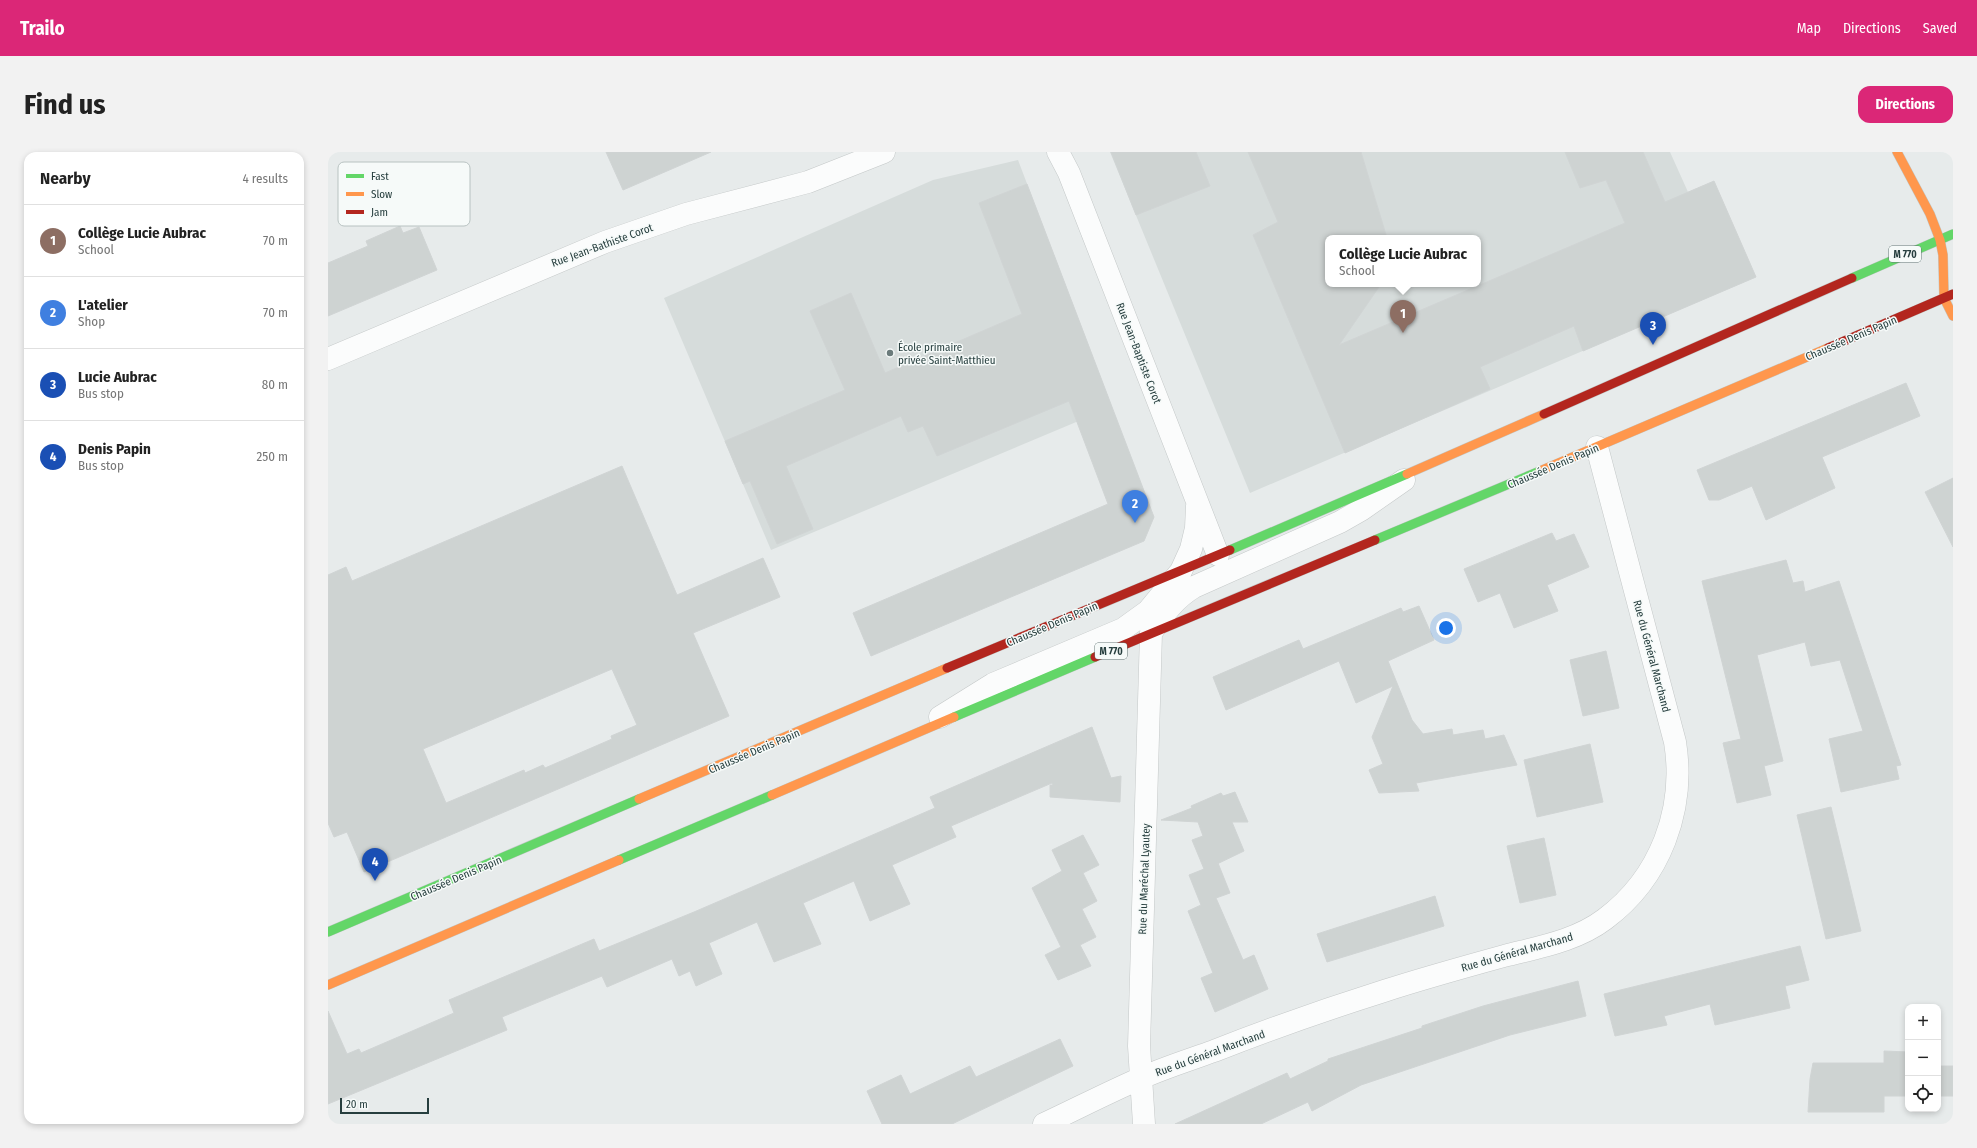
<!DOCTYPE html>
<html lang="en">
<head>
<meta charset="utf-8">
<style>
	body { margin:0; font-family:"Fira Sans Condensed",sans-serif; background:#f2f2f2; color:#222 }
	.controls { position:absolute; right:12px; bottom:12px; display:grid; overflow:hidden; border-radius:8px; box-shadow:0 2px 6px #0003 }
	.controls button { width:36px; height:36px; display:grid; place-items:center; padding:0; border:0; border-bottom:1px solid #e0e0e0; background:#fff; color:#222; font:20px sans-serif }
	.scale { position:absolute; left:12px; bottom:10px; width:89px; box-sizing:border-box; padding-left:4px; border:2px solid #263e3e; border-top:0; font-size:11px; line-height:14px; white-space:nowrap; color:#263e3e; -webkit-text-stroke:3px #f6faf9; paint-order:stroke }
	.you { position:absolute; left:1118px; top:476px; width:14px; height:14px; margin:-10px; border:3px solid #fff; border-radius:50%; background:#1a73e8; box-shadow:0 0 0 6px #1a73e833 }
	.badge { display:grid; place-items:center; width:26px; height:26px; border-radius:50%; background:#db2777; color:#fff; font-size:13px; font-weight:700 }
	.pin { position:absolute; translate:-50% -33px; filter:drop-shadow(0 1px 2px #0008) }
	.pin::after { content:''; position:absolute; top:21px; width:14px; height:12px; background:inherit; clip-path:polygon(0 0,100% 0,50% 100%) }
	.popup { position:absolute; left:997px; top:83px; width:156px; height:52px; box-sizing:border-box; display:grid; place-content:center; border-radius:8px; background:#fff; filter:drop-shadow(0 1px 3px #0005); font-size:13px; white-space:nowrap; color:#767676 }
	.popup b { font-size:15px; color:#222 }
	.popup::after { content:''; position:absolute; left:50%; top:100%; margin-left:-8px; border:8px solid transparent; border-top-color:#fff }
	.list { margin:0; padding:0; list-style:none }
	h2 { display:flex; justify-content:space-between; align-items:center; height:52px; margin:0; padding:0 16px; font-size:17px }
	h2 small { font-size:13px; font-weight:400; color:#767676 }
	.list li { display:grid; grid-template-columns:26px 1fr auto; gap:12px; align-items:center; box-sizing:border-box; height:72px; padding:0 16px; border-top:1px solid #e0e0e0 }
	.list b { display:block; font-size:15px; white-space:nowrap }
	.list p { margin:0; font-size:13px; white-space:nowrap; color:#767676 }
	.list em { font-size:13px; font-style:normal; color:#767676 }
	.icon { flex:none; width:22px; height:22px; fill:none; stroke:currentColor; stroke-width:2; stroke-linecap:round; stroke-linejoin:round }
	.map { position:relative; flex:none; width:1625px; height:972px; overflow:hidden; border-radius:12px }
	header { display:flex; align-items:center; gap:24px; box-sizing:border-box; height:56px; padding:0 20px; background:#db2777; color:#fff }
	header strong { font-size:19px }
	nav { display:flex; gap:22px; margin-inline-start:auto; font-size:14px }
	.intro { display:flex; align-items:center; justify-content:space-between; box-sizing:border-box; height:96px; padding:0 24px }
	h1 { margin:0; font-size:28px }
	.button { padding:10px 18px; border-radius:12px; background:#db2777; color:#fff; font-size:14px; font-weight:700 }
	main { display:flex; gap:24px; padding:0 24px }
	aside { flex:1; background:#fff; border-radius:12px; box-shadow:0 2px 6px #0003 }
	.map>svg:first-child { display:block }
</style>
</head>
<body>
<header>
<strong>Trailo</strong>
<nav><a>Map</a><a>Directions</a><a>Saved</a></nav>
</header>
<div class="intro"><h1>Find us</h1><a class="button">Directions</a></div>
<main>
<aside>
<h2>Nearby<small>4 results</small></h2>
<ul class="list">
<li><span class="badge" style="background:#8d6e63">1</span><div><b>Collège Lucie Aubrac</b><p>School</p></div><em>70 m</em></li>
<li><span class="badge" style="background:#3f7fe0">2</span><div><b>L'atelier</b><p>Shop</p></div><em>70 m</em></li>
<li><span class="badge" style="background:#1a4fb4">3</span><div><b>Lucie Aubrac</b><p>Bus stop</p></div><em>80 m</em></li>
<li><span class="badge" style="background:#1a4fb4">4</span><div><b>Denis Papin</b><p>Bus stop</p></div><em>250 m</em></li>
</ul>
</aside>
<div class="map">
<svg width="1625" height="972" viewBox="0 0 1625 972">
	<rect width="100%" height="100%" fill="#e7ebeb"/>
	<path fill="#d6dcdb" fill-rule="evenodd" d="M 782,0 L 1342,0 L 1360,40 L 1386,29 L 1428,125 L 922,341 ZM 1000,86 L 1150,86 L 1150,132 L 1000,132 Z
		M 690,8 L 784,255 L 443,398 L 336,146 L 605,28 Z"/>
	<path fill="#ced3d2" stroke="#d0d4d4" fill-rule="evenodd" d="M 278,0 L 383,0 L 295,38 Z
		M 783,0 L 868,0 L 882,34 L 808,63 Z
		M 920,0 L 1033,0 L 1059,86 L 1000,86 L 1000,132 L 1053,132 L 1011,193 L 1297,71 L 1278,28 L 1252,36 L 1237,0 L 1315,0 L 1337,50 L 1386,29 L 1428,125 L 1255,199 L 1246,174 L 1152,215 L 1162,237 L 1017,301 L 925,83 L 950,70 Z
		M 699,32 L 826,365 L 816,389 L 543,504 L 525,461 L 780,352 L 741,249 L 609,304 L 595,274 L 580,280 L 573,264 L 458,314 L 485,377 L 449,392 L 422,329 L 415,332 L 397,289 L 517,238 L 482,159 L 523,141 L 557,221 L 694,162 L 651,51 Z
		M 72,74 L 75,81 L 91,75 L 109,118 L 0,164 L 0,111 L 40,94 L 38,89 Z
		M 1578,231 L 1592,264 L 1494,305 L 1507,336 L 1438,368 L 1424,334 L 1391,348 L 1381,348 L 1369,318 Z
		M 294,314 L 349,443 L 435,406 L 452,445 L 365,481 L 401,564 L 36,720 L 19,680 L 6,685 L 0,671 L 0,423 L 18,415 L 24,429 ZM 284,517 L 309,573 L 283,584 L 284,587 L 217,616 L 215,613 L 197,621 L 196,618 L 118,651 L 95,597 Z
		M 1625,326 L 1625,395 L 1597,340 Z
		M 1224,381 L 1228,389 L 1246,382 L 1261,415 L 1219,433 L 1230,459 L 1186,476 L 1172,441 L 1150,450 L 1136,417 Z
		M 1458,408 L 1465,431 L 1475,429 L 1477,440 L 1511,429 L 1573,613 L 1568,614 L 1571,627 L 1513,640 L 1501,587 L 1535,579 L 1512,508 L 1483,514 L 1477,490 L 1429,503 L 1455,609 L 1436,614 L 1443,643 L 1409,651 L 1395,591 L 1413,587 L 1374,429 Z
		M 1091,454 L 1106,488 L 1060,509 L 1084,568 L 1095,582 L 1124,577 L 1125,583 L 1155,578 L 1157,587 L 1176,583 L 1189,613 L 1088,631 L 1091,639 L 1051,641 L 1041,618 L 1055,612 L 1044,585 L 1065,534 L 1028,551 L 1011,509 L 898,558 L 885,525 L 971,488 L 975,497 L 1073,456 L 1075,460 Z
		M 1278,499 L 1291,556 L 1255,564 L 1242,508 Z
		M 764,575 L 783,626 L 793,624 L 792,650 L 722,645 L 722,633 L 725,633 L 724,631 L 623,674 L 628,685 L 564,713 L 582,752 L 542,769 L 526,729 L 475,751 L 493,792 L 446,810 L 429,770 L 381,791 L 394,822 L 368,834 L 362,819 L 351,824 L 344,807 L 279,835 L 274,824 L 174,865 L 179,878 L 0,952 L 0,859 L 19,902 L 31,897 L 33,901 L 126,861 L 121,848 L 266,787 L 271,799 L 366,760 L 607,656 L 602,645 Z
		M 1262,592 L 1275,650 L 1209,665 L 1196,608 Z
		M 907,640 L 920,670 L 904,670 L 916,699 L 889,712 L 890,711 L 902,741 L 888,746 L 915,808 L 926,803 L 940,837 L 887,860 L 873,826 L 885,821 L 860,759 L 873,753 L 861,723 L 876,717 L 864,688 L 875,684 L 870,670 L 833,668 L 864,656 L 863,654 L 893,641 L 895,644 Z
		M 1503,655 L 1533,779 L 1498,787 L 1469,663 Z
		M 755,683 L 771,713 L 755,721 L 769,749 L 754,757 L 768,785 L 752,793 L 763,814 L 730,828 L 717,803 L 733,795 L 704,736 L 734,719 L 724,698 Z
		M 1216,686 L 1228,743 L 1192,751 L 1179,694 Z
		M 1107,744 L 1116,774 L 999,810 L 989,782 Z
		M 1472,794 L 1481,828 L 1457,834 L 1462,856 L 1387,873 L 1382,852 L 1336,864 L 1339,873 L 1287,884 L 1276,842 Z
		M 1250,829 L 1258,864 L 1182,883 L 1033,933 L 984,959 L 980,950 L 933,972 L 847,972 L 959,921 L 962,927 L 1000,909 L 1000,907 L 1094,876 L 1094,874 L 1155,854 Z
		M 732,887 L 745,914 L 624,972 L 554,972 L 539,939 L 573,923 L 582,942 L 642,914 L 648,925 Z
		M 1556,899 L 1580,900 L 1580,944 L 1556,944 L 1556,960 L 1480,960 L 1482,927 L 1485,911 L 1556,911 Z
		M 1610,914 L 1625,914 L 1625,944 L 1610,944 Z"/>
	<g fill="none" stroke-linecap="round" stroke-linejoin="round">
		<defs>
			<path id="street" d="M 730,0 L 741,21 L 890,403
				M 0,207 L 277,90 L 358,62 L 480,30 L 556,0
				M 612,565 L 665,532 L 795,477 L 820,459 L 853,419 L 863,397 L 868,376 L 869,354
				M 716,972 C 748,957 779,941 811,927 C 835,916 861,908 886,899 C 942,877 999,857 1056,839 C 1096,826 1136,815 1176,804 C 1211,795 1248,789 1277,767 C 1332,726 1358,658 1347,590 L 1269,295
				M 816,972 L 811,894 L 823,481 C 836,462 846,447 866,435 L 1012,370 L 1033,358 L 1076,328"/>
			<path id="fast" d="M 1524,126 L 1625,82
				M 1047,388 L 1212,319
				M 902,398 L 1079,322
				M 626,565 L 767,505
				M 291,708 L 444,643
				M 0,780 L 311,647"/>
			<path id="slow" d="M 1569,0 L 1602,62 L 1612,88 L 1615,103 L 1616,146 L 1625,164
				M 1212,319 L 1500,196
				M 1079,322 L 1216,262
				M 444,643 L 626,565
				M 311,647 L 619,516
				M 0,833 L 291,708"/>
			<path id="jam" d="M 1500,196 L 1625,142
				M 1216,262 L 1524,126
				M 767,505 L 1047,388
				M 619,516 L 902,398"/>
		</defs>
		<use href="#street" stroke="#c4c8c8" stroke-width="23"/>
		<use href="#fast" stroke="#c1c7c6" stroke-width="10"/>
		<use href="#slow" stroke="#c1c7c6" stroke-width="10"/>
		<use href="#jam" stroke="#c1c7c6" stroke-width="10"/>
		<use href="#street" stroke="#fbfcfc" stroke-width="22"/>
		<use href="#fast" stroke="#63d668" stroke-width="9"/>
		<use href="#slow" stroke="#ff974d" stroke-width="9"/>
		<use href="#jam" stroke="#b3261e" stroke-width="9"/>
	</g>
	<circle fill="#6a7b7b" stroke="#f6faf9" stroke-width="1.5" cx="562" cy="201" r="4"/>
	<g text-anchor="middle" stroke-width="3" stroke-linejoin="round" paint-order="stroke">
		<g fill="#f6faf9" stroke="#647676" stroke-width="1">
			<rect x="1561" y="94" width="32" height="16" rx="3"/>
			<rect x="767" y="491" width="32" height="16" rx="3"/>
		</g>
		<g font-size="10" font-weight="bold" fill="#263e3e">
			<text x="1577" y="106">M 770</text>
			<text x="783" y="503">M 770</text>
		</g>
		<g font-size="11" fill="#263e3e" stroke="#f6faf9">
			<text transform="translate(274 93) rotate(-20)" y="4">Rue Jean-Bathiste Corot</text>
			<text transform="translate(1523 186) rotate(-23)" y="4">Chaussée Denis Papin</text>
			<text transform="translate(811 201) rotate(69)" y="4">Rue Jean-Baptiste Corot</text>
			<text transform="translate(1225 314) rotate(-23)" y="4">Chaussée Denis Papin</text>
			<text transform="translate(724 472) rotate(-23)" y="4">Chaussée Denis Papin</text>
			<text transform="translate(1324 504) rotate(75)" y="4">Rue du Général Marchand</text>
			<text transform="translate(426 599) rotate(-23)" y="4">Chaussée Denis Papin</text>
			<text transform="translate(128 726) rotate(-23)" y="4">Chaussée Denis Papin</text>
			<text transform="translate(816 727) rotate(-88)" y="4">Rue du Maréchal Lyautey</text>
			<text transform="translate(1189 800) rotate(-16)" y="4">Rue du Général Marchand</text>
			<text transform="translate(882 901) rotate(-20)" y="4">Rue du Général Marchand</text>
		</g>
		<g font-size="11" fill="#263e3e" stroke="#f6faf9" text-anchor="start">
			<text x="570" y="199">École primaire<tspan x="570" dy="13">privée Saint-Matthieu</tspan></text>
		</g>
	</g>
	<rect x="10" y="10" width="132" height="64" rx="6" fill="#f6faf9" stroke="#b8c2c1" stroke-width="1"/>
	<rect x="18" y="22" width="18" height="4" fill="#63d668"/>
	<rect x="18" y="40" width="18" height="4" fill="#ff974d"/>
	<rect x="18" y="58" width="18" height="4" fill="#b3261e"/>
	<g font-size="11" fill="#263e3e">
		<text x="43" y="28">Fast</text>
		<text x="43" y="46">Slow</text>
		<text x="43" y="64">Jam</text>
	</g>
</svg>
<div class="controls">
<button>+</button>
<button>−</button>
<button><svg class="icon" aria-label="locate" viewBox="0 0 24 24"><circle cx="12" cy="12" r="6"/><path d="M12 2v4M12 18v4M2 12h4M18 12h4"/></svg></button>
</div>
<div class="scale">20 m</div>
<div class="you"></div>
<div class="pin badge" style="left:1075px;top:181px;background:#8d6e63">1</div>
<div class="popup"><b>Collège Lucie Aubrac</b>School</div>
<div class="pin badge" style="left:807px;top:371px;background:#3f7fe0">2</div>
<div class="pin badge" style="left:1325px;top:193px;background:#1a4fb4">3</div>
<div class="pin badge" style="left:47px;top:729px;background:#1a4fb4">4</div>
</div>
</main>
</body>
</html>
